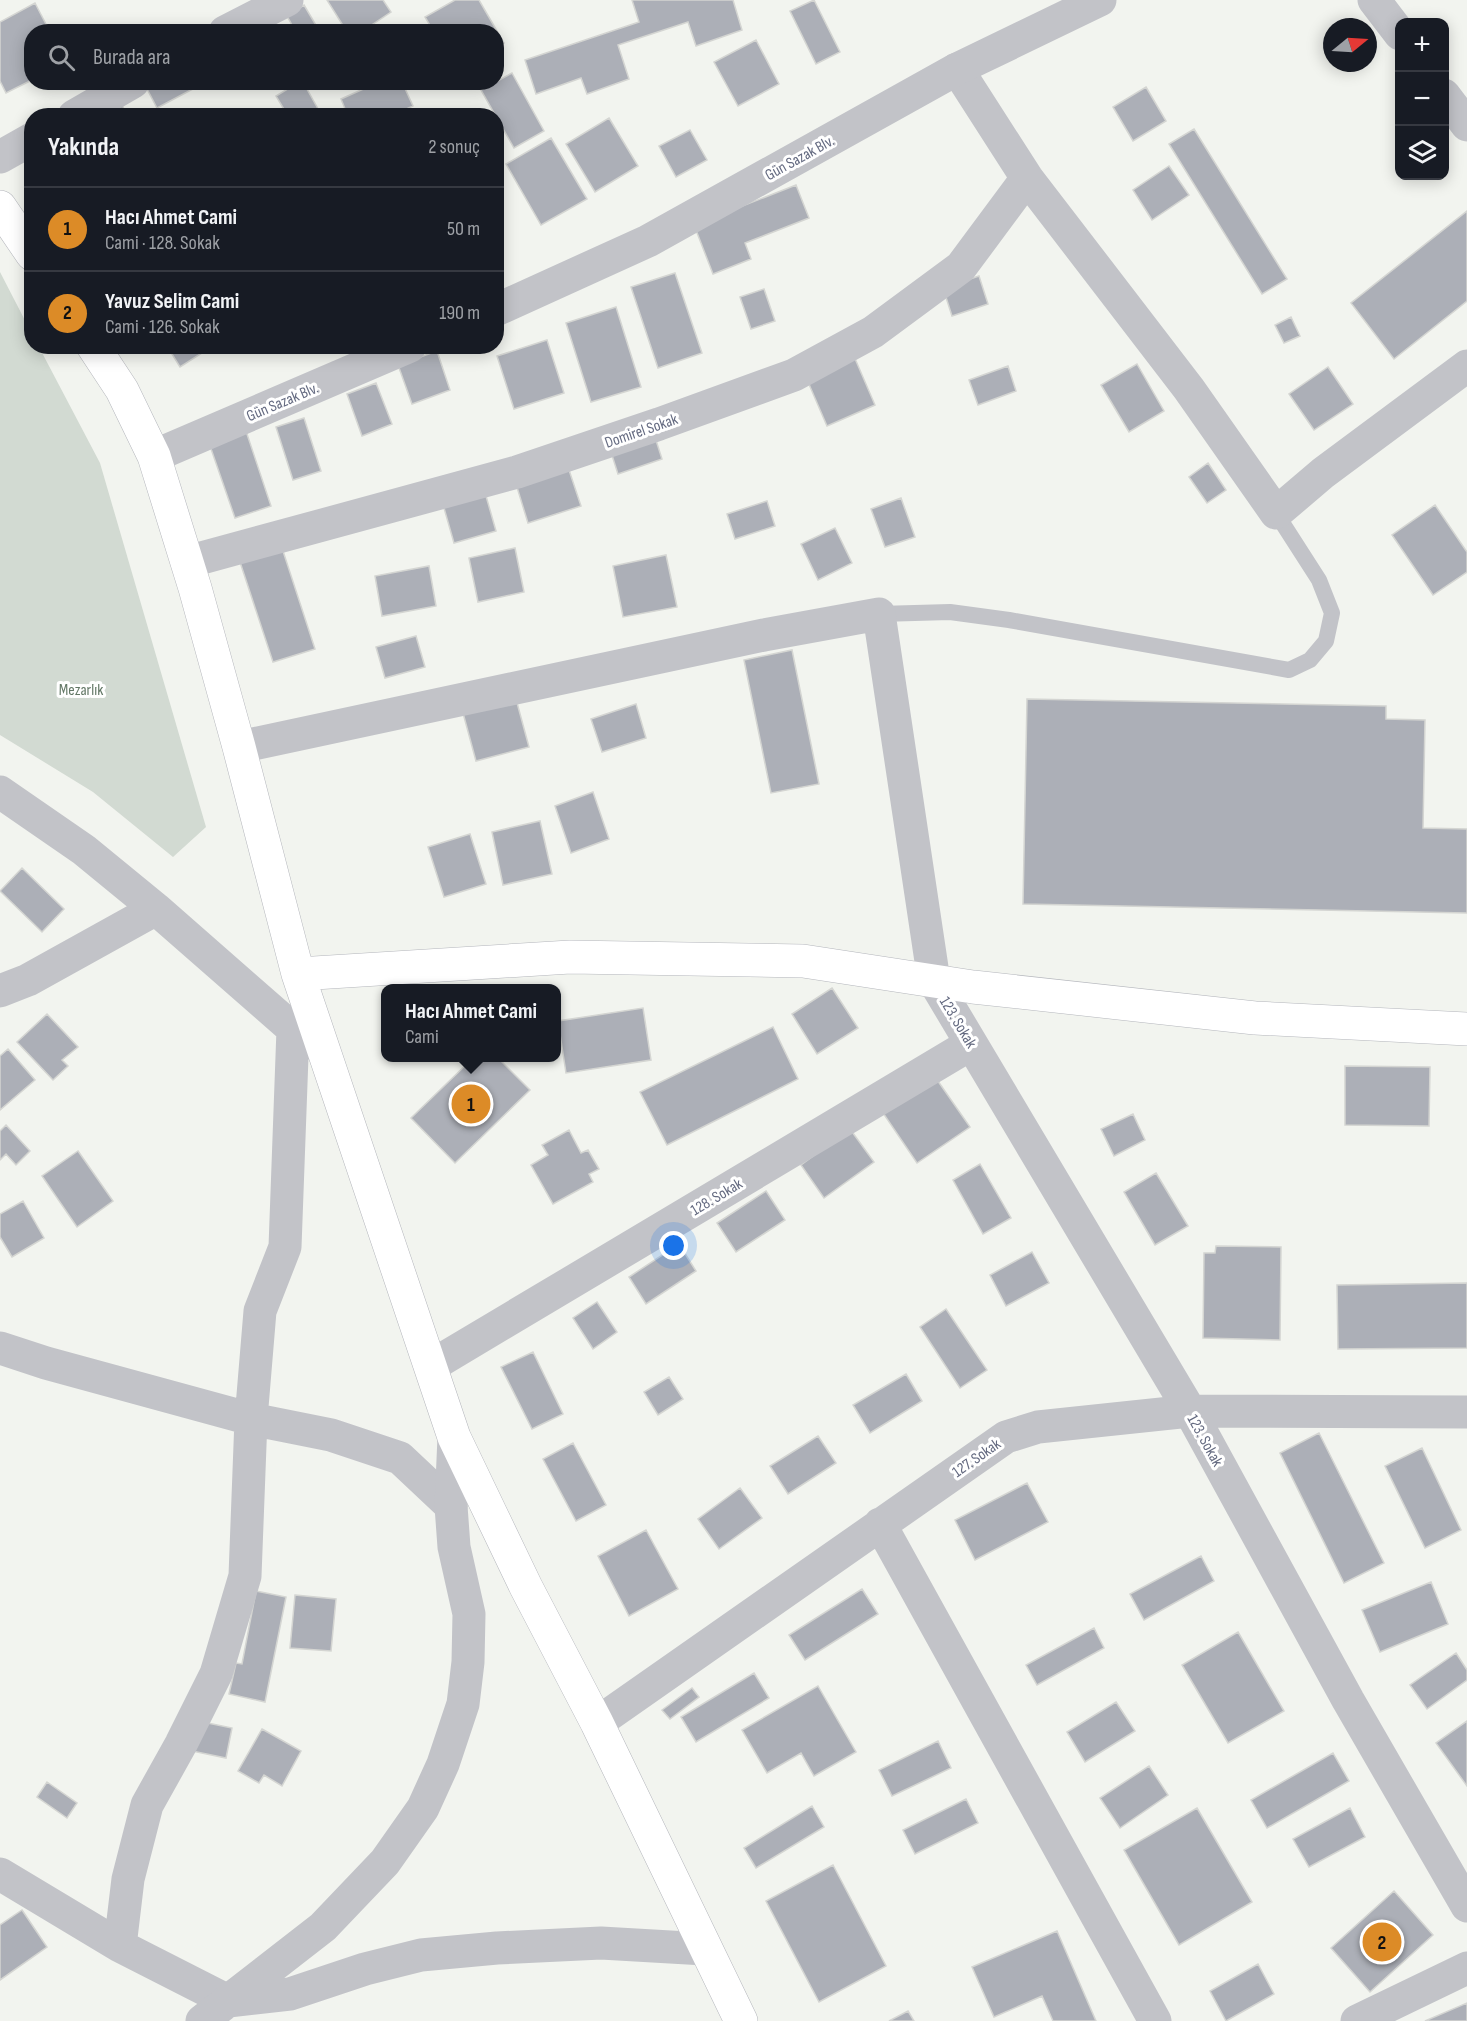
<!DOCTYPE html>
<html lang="tr">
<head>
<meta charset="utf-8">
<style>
	body { margin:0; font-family:"Sofia Sans Condensed",sans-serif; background:#20242c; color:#f1f3f6 }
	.controls { position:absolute; right:18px; top:18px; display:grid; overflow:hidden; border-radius:12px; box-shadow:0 3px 15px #0003 }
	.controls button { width:54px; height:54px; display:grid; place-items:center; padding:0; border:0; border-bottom:2px solid #363941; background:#171b24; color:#f1f3f6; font:30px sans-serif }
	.compass { position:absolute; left:1323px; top:18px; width:54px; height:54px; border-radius:50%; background:#171b24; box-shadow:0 3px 15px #0003; rotate:72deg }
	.you { position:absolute; left:674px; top:1246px; width:21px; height:21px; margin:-15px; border:4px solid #fff; border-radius:50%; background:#1a73e8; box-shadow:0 0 0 9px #1a73e833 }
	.badge { display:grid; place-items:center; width:39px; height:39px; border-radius:50%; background:#dc8b27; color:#111; font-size:20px; font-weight:700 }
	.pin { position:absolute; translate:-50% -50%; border:3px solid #fff; box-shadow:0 2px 6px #0006 }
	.popup { position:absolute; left:381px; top:984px; width:180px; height:78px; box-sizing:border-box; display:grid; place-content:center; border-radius:12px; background:#171b24; filter:drop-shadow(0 2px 4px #0005); font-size:20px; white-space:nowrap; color:#9ea1a6 }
	.popup b { font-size:22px; color:#f1f3f6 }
	.popup::after { content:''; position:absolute; left:50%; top:100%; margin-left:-12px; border:12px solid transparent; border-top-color:#171b24 }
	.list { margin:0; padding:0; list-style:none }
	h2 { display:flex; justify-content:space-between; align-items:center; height:78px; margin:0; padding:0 24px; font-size:26px }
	h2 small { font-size:20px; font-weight:400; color:#9ea1a6 }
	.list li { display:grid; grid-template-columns:39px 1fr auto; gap:18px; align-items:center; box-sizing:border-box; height:84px; padding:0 24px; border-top:2px solid #363941 }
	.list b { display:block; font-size:22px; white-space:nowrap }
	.list p { margin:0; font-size:20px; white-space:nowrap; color:#9ea1a6 }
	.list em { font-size:20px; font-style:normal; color:#9ea1a6 }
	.icon { flex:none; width:33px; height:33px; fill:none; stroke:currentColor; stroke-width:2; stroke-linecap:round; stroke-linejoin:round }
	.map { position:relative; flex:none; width:1467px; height:2021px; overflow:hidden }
	.search { position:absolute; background:#171b24; box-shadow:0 3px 15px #0003; left:24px; top:24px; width:480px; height:66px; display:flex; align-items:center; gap:15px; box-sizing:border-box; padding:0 21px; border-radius:24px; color:#9ea1a6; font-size:22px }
	.panel { position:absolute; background:#171b24; box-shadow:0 3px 15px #0003; left:24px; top:108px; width:480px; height:246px; border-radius:24px }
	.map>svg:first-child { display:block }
</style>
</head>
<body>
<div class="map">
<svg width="1467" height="2021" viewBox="0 0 1467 2021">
	<rect width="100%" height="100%" fill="#f2f4ef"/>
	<path fill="#d2dad2" d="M 0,272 L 31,332 L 32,346 L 39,347 L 100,463 L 206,827 L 173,857 L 93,792 L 0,735 Z"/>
	<path fill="#acafb7" stroke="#d4d5d2" stroke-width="1.5" d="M 327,0 L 383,0 L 391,12 L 361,32 L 347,32 Z
		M 455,0 L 479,0 L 504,43 L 496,47 L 496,32 L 434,32 L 425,17 Z
		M 632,0 L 733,0 L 742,30 L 696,46 L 688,22 L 618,45 L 629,79 L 587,94 L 581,78 L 536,94 L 525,60 L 639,22 Z
		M 814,0 L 840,52 L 816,64 L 790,11 Z
		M 35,3 L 50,32 L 32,32 L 32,80 L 6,93 L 0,81 L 0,22 Z
		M 304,5 L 320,32 L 296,32 L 287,16 Z
		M 756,40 L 779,84 L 738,106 L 714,62 Z
		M 512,73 L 544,131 L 514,148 L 481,90 Z
		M 154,82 L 206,82 L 157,108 L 146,87 Z
		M 299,82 L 303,82 L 322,116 L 288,116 L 276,96 Z
		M 379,82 L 402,82 L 413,106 L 391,116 L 348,116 L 341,99 Z
		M 1146,87 L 1166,121 L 1133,141 L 1113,107 Z
		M 119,100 L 128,116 L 92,116 Z
		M 609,118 L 638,166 L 595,192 L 566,144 Z
		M 1194,129 L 1287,279 L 1262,294 L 1169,144 Z
		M 690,130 L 707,160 L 676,177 L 659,146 Z
		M 551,138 L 587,199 L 541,225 L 506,164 Z
		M 1169,166 L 1189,195 L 1152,220 L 1133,190 Z
		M 796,185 L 809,218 L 745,243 L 751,259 L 713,274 L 694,225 Z
		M 1467,211 L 1467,301 L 1394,359 L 1351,303 Z
		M 675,273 L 702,353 L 658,368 L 631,287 Z
		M 979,276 L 988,304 L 952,316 L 943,288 Z
		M 764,289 L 775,321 L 751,329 L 740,297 Z
		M 616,307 L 641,387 L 591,402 L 566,323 Z
		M 1291,317 L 1300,336 L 1284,343 L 1275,325 Z
		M 547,340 L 564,393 L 514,409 L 497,356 Z
		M 167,346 L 213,346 L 180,367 Z
		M 437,351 L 450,390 L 412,404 L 398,365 Z
		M 853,354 L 875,405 L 827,426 L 805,375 Z
		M 1137,364 L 1164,411 L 1129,432 L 1101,385 Z
		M 1008,366 L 1016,391 L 978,405 L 969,380 Z
		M 1328,367 L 1353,404 L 1314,430 L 1289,394 Z
		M 376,383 L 392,424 L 362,436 L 347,394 Z
		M 304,418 L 321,471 L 293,480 L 276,427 Z
		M 246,431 L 271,506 L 235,518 L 209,443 Z
		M 654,434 L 662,459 L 618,474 L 610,449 Z
		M 1208,463 L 1226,490 L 1207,503 L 1189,477 Z
		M 568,467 L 581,506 L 528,523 L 516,484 Z
		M 484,489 L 496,531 L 454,543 L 442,501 Z
		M 901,498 L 915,537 L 885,547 L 871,509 Z
		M 767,501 L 775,526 L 735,539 L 727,514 Z
		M 1435,505 L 1467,552 L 1467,572 L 1433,595 L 1392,535 Z
		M 835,528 L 852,563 L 818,580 L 801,544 Z
		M 282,548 L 315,649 L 273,662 L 240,562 Z
		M 515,548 L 524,592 L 478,602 L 469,558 Z
		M 666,555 L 677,607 L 623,617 L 613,566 Z
		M 429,566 L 436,606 L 382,616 L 375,576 Z
		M 416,636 L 425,667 L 385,678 L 376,647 Z
		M 792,650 L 819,784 L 771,793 L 744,660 Z
		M 516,699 L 529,747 L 476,761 L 463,713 Z
		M 1027,699 L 1386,706 L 1386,719 L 1425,720 L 1423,828 L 1467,829 L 1467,913 L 1023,904 Z
		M 636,704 L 646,738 L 602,752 L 591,719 Z
		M 593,792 L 609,839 L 571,853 L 555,806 Z
		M 540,821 L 552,874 L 503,885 L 492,832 Z
		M 470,834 L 486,884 L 444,897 L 428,847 Z
		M 22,868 L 64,909 L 42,932 L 0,891 Z
		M 832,988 L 858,1028 L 817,1054 L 792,1014 Z
		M 643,1008 L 651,1060 L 566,1073 L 558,1021 Z
		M 47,1014 L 78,1047 L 62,1060 L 68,1066 L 53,1080 L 17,1042 Z
		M 773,1027 L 798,1079 L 667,1145 L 640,1092 Z
		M 8,1049 L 35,1080 L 0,1110 L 0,1056 Z
		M 473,1058 L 498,1058 L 530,1090 L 455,1163 L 411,1118 Z
		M 1345,1066 L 1430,1067 L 1429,1126 L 1345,1125 Z
		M 933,1074 L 970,1127 L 917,1163 L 881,1110 Z
		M 1133,1114 L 1145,1140 L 1114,1156 L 1101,1129 Z
		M 6,1125 L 30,1151 L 16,1165 L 6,1154 L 0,1160 L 0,1131 Z
		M 850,1129 L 874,1162 L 824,1198 L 801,1165 Z
		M 569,1130 L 581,1153 L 588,1150 L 599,1169 L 589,1174 L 593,1182 L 553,1204 L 531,1165 L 548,1155 L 542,1145 Z
		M 78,1151 L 113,1201 L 77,1227 L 42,1176 Z
		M 980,1164 L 1011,1218 L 983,1234 L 953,1180 Z
		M 1156,1173 L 1188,1226 L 1155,1245 L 1124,1192 Z
		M 766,1191 L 785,1220 L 736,1252 L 717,1223 Z
		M 23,1201 L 44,1238 L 12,1257 L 0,1237 L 0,1214 Z
		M 679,1244 L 696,1271 L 646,1304 L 629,1277 Z
		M 1216,1246 L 1281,1247 L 1280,1340 L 1203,1338 L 1204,1253 L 1215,1253 Z
		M 1032,1252 L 1049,1283 L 1006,1306 L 990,1275 Z
		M 1467,1283 L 1467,1348 L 1338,1349 L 1337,1285 Z
		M 597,1302 L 617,1332 L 593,1349 L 573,1318 Z
		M 946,1309 L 987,1370 L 960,1388 L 920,1327 Z
		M 533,1352 L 563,1414 L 532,1429 L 501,1367 Z
		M 906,1374 L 922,1401 L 870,1433 L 853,1405 Z
		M 669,1377 L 683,1399 L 658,1415 L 644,1392 Z
		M 1319,1433 L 1384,1563 L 1344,1583 L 1280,1453 Z
		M 818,1436 L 836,1463 L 788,1494 L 770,1466 Z
		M 573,1443 L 606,1505 L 576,1521 L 543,1459 Z
		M 1422,1448 L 1461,1530 L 1425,1548 L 1385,1466 Z
		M 1027,1483 L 1048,1522 L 975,1560 L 955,1520 Z
		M 740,1488 L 762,1518 L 719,1549 L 698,1519 Z
		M 646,1530 L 678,1589 L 629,1616 L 598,1556 Z
		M 1201,1556 L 1214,1581 L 1144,1620 L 1130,1594 Z
		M 1431,1582 L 1448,1624 L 1380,1652 L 1362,1610 Z
		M 862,1589 L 878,1614 L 805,1660 L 789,1635 Z
		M 256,1591 L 286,1597 L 265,1702 L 229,1694 L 236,1663 L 242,1664 Z
		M 295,1595 L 336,1599 L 331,1651 L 290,1648 Z
		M 1094,1628 L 1104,1648 L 1037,1685 L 1026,1665 Z
		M 1238,1632 L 1284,1711 L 1228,1743 L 1182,1665 Z
		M 1456,1653 L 1467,1670 L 1467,1680 L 1427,1709 L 1410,1685 Z
		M 754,1673 L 769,1698 L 696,1742 L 681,1717 Z
		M 818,1686 L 856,1752 L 814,1776 L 801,1753 L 767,1773 L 742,1730 Z
		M 692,1688 L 699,1697 L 670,1719 L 662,1710 Z
		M 1116,1702 L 1135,1731 L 1085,1762 L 1067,1732 Z
		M 198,1721 L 232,1728 L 226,1758 L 192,1751 Z
		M 1467,1721 L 1467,1786 L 1436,1743 Z
		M 262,1729 L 301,1751 L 282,1786 L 264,1775 L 259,1783 L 238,1771 Z
		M 938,1741 L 951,1768 L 892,1796 L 879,1770 Z
		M 1333,1753 L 1349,1781 L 1267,1828 L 1251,1800 Z
		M 1149,1766 L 1168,1795 L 1120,1828 L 1100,1798 Z
		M 47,1782 L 77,1803 L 67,1818 L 37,1797 Z
		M 966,1799 L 978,1823 L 915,1854 L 903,1830 Z
		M 812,1806 L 824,1827 L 756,1868 L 744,1848 Z
		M 1197,1808 L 1252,1902 L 1179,1945 L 1124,1850 Z
		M 1350,1808 L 1365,1837 L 1309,1867 L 1293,1839 Z
		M 833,1865 L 886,1966 L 819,2002 L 766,1901 Z
		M 1394,1891 L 1433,1935 L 1370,1992 L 1331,1948 Z
		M 22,1910 L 47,1947 L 0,1980 L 0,1925 Z
		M 1057,1931 L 1096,2021 L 1053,2021 L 1042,1996 L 994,2017 L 972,1967 Z
		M 1258,1964 L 1274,1994 L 1226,2021 L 1210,1991 Z
		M 1467,2003 L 1467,2021 L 1425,2021 Z
		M 908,2011 L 914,2021 L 889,2021 Z"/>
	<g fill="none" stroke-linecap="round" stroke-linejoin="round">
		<defs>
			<path id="secondary" d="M 0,207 L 32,254
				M 93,346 L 122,390 L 154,456 L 195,588 L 239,747 L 298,974 L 454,1437 L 526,1587 L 597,1723 L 741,2021
				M 298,974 L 570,957 L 803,961 L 973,987 L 1255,1018 L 1467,1029"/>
		</defs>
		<use href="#secondary" stroke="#b4b6bc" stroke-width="34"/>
		<path stroke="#c2c3c8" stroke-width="16" d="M 879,614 L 950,612 L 1009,620 L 1289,670 L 1310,660 L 1326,641 L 1332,613 L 1319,580 L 1276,513"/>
		<path stroke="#c2c3c8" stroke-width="33" d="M 1374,0 L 1400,34
			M 225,32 L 287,0
			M 957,69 L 1027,178 L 1189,389 L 1276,513 L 1323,473 L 1467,366
			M 1444,95 L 1467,125
			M 74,116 L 133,82
			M 0,157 L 32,139
			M 187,562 L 517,472 L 659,424 L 794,375 L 873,332 L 961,267 L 1027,178
			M 239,747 L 764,635 L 879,614 L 934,981 L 1190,1411 L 1348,1700 L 1467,1906
			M 0,792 L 84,850 L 156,909 L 309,1043
			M 0,991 L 28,980 L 156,909
			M 0,1348 L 46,1363 L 251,1419 L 331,1435 L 400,1458 L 451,1506
			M 431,1366 L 971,1044
			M 880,1524 L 1155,2021
			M 597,1723 L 1006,1437 L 1038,1427 L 1190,1411 L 1467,1412
			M 0,1874 L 120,1946 L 228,2001
			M 120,1946 L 128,1879 L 147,1805 L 181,1744 L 216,1674 L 245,1576 L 251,1419 L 260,1311 L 285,1247 L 293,1029
			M 1357,2021 L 1467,1968"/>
		<path stroke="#c2c3c8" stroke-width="33" d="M 496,310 L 648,241 L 957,69 L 1100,0
			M 154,456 L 410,346
			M 228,2001 L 290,1994 L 365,1969 L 421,1955 L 497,1948 L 601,1943 L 705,1949
			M 202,2021 L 323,1927 L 385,1862 L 423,1808 L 443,1764 L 463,1704 L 468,1662 L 469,1614 L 454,1547 L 451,1506 L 454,1437"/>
		<use href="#secondary" stroke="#fff" stroke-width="33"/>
	</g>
	<g text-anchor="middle" stroke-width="6" stroke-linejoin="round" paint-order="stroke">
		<g font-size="16" fill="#646a80" stroke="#fff">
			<text transform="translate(799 157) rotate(-29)" y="6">Gün Sazak Blv.</text>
			<text transform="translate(282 401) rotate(-23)" y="6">Gün Sazak Blv.</text>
			<text transform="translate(641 430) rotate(-19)" y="6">Domirel Sokak</text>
			<text transform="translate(959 1022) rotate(59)" y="6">123. Sokak</text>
			<text transform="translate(716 1196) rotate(-31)" y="6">128. Sokak</text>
			<text transform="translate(1206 1440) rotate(61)" y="6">123. Sokak</text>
			<text transform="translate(976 1457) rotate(-35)" y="6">127. Sokak</text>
		</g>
		<g font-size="16" fill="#627765" stroke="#fff">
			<text x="81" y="695">Mezarlık</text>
		</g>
	</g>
</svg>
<div class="controls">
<button>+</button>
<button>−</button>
<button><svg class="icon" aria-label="layers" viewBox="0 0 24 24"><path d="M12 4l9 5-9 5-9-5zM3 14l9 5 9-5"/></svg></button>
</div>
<svg class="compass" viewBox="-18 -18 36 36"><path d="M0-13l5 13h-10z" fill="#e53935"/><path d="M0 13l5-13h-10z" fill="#9ea1a6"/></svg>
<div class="you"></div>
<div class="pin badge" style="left:471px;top:1104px">1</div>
<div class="popup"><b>Hacı Ahmet Cami</b>Cami</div>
<div class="pin badge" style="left:1382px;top:1942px">2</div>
<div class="search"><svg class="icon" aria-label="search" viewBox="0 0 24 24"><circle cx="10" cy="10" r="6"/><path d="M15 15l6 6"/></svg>Burada ara</div>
<section class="panel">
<h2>Yakında<small>2 sonuç</small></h2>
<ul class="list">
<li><span class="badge">1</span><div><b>Hacı Ahmet Cami</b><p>Cami · 128. Sokak</p></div><em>50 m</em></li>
<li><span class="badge">2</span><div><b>Yavuz Selim Cami</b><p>Cami · 126. Sokak</p></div><em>190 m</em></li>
</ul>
</section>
</div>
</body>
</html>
